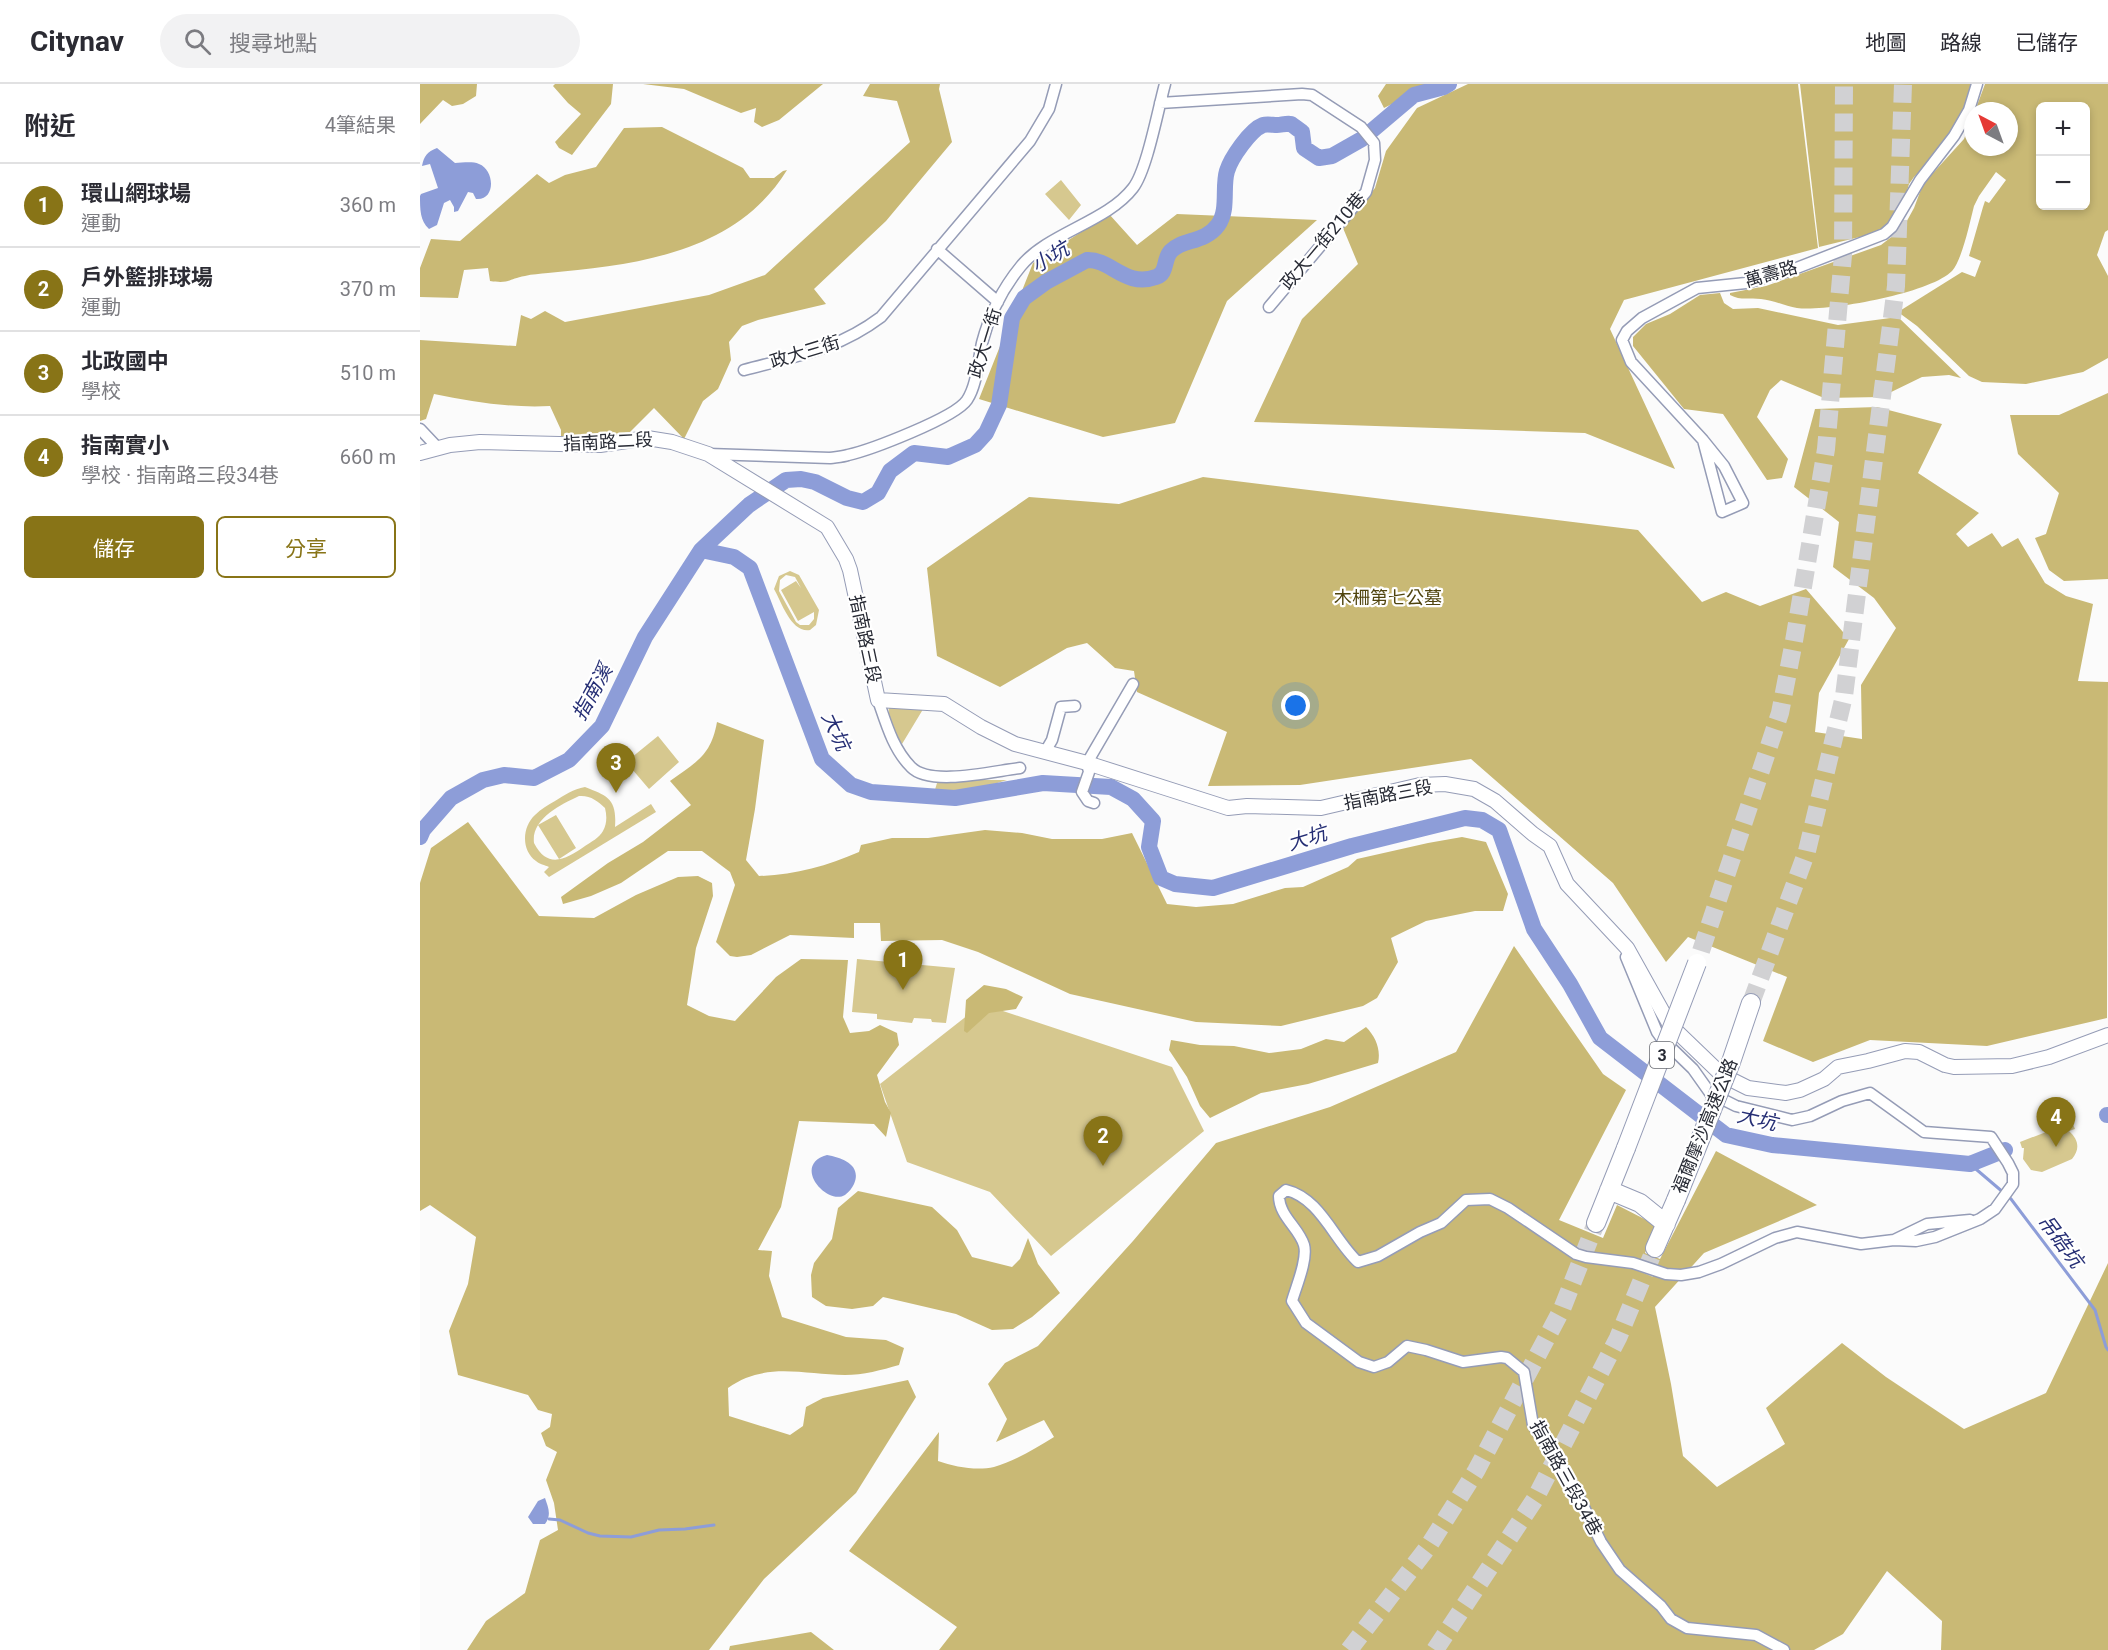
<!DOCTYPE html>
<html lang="zh-TW">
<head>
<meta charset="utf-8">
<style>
	body { margin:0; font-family:Roboto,"Noto Sans TC",sans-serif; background:#f2f2f3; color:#2b2b33 }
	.controls { position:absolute; right:18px; top:18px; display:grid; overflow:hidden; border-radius:9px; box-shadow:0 3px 9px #0003 }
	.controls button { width:54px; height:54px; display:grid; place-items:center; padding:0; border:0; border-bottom:2px solid #e1e1e2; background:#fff; color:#2b2b33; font:30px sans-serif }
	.compass { position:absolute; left:1544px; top:18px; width:54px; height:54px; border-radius:50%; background:#fff; box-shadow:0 3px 9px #0003; rotate:319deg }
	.you { position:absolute; left:876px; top:622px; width:21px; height:21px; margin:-15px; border:4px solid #fff; border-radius:50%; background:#1a73e8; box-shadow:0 0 0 9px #1a73e833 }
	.badge { display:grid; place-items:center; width:39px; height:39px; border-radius:50%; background:#887417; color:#fff; font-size:20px; font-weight:700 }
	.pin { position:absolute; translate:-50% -50px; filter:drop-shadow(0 2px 3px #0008) }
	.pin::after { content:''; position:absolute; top:32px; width:21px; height:18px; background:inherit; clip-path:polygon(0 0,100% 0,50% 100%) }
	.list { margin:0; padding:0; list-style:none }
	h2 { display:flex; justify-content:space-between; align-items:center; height:78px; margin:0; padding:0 24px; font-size:26px }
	h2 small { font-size:20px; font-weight:400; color:#7c7c81 }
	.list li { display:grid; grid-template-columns:39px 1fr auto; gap:18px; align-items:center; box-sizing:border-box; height:84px; padding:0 24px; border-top:2px solid #e1e1e2 }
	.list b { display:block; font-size:22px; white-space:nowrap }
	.list p { margin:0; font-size:20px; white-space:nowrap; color:#7c7c81 }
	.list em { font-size:20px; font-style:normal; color:#7c7c81 }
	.actions { display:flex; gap:12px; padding:18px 24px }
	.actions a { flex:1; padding:14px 0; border:2px solid #887417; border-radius:9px; text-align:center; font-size:21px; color:#887417 }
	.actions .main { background:#887417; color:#fff }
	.icon { flex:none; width:33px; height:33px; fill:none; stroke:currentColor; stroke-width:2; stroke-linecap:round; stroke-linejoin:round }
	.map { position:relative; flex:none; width:1688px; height:1566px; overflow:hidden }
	header { display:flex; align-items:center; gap:36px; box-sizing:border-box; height:84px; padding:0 30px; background:#fff; border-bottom:2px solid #e1e1e2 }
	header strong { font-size:28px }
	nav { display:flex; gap:33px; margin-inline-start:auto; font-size:21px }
	.search { width:420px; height:54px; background:#f2f2f3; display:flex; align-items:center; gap:15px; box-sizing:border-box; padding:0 21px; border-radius:33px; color:#7c7c81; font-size:22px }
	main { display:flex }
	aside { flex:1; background:#fff }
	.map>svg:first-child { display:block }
</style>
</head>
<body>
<header>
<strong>Citynav</strong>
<div class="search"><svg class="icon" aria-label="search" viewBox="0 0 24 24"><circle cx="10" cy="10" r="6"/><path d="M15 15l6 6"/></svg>搜尋地點</div>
<nav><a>地圖</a><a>路線</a><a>已儲存</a></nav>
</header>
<main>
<aside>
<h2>附近<small>4筆結果</small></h2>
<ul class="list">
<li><span class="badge">1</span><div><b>環山網球場</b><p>運動</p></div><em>360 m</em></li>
<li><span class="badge">2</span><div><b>戶外籃排球場</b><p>運動</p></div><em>370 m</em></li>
<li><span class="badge">3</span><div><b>北政國中</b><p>學校</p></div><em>510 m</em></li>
<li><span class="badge">4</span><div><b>指南實小</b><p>學校 · 指南路三段34巷</p></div><em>660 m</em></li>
</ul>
<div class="actions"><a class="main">儲存</a><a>分享</a></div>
</aside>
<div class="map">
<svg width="1688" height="1566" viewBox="0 0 1688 1566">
	<rect width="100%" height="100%" fill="#fbfbfb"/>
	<path fill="#d6c88f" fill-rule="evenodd" d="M 641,96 L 661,121 L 649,136 L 625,110 Z
		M 370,487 L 379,491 L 399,526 L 396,541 L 390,546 C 371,549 362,519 354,505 L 359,492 ZM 366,491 L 375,493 L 381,504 L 376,497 L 361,506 L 378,537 L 394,528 L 394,535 L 389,541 L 380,541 L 376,538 L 359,507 L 360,496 Z
		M 469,622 L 505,622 L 482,660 C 475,650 467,634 469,622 Z
		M 238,652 L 259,678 L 229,705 L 206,678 Z
		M 559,696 L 587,696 L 548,708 L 514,709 L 517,699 Z
		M 165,703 C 188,712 197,715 195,743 L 231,720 L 236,728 L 129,793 L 124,788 L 129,783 C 125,781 119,780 116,777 C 101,766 102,743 115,731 C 121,725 128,721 135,717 C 145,711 153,705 165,703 ZM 159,712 C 170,711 178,717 185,724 C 187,732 187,740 183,747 C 179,754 171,758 165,762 C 146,775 128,786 114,759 C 111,735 140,721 159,712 Z
		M 136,731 L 156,764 L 139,775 L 118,741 Z
		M 437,875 L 535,884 L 526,939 L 512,938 L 511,935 L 494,934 L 492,939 L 457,935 L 457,930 L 432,928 Z
		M 562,920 L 752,983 L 784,1047 L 631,1172 L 570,1108 L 487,1078 L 460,1000 Z
		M 1652,1038 L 1655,1045 L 1649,1047 C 1659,1056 1660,1065 1652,1075 L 1622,1088 L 1611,1086 L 1603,1075 L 1604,1064 L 1602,1064 L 1600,1058 Z"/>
	<path fill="#c9b975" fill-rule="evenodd" d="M 0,0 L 57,0 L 56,12 L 43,20 L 32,22 L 23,16 L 0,40 Z
		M 135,0 L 193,0 L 191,20 L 152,71 L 139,64 L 135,58 L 161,30 L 148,19 L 133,2 Z
		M 223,0 L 403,0 L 359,36 L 342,43 L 334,38 L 336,24 L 321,29 L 264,5 Z
		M 450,0 L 520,0 L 519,5 L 532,58 L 466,137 L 394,205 L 406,220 L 338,236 L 322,242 L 309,258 L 311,276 L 298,305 L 283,317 L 264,355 L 234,324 L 210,348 L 183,353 L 141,352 L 141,346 L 130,322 C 91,324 53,318 14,310 L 6,335 L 0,337 L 0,256 L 96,262 L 101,231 L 111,235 L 125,227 L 145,238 L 289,211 L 345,191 L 490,58 L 477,17 L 443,12 Z
		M 966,0 L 1012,0 L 964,24 L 958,12 Z
		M 1048,0 L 1378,0 L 1398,164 L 1204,216 L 1190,245 L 1255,385 L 1165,349 L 834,338 L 882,235 L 938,180 L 923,144 L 955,104 L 966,67 L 997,24 Z
		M 1380,0 L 1553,0 L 1540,37 L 1525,62 L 1494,93 L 1489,100 L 1483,121 L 1464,147 L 1399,163 Z
		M 1565,0 L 1688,0 L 1688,146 L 1685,148 L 1677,171 L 1688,192 L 1688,274 L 1663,288 L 1606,300 L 1562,298 L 1549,292 L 1497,242 L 1478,228 L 1542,188 L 1555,193 L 1561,177 L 1549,172 L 1563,123 L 1565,117 L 1569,119 L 1586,96 L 1576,88 L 1559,112 L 1554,122 C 1550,138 1542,176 1532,187 C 1511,209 1408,228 1377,224 C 1365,222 1353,216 1341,215 C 1330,213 1321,217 1310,211 L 1310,209 L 1346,202 L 1461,161 L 1483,144 L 1494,124 L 1503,100 L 1544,55 L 1553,32 L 1553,63 L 1589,63 L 1589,27 L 1555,27 ZM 1620,22 L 1666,22 L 1666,122 L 1620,122 Z
		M 242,43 L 323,84 L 330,94 L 354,94 L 363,87 L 367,86 C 316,169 216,181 128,189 C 120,190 112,190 105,192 C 88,195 90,200 70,197 L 68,184 L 44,186 L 38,214 L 0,213 L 0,184 L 11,155 L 40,157 L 117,90 L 129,99 L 145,91 L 176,83 L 204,44 Z
		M 689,130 L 717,161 L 757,130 L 897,136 L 807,217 L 755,339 L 683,353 L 559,315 L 613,179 Z
		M 1300,209 L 1304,219 L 1313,225 L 1338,224 L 1418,241 L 1478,233 L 1541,294 L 1529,291 L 1502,293 L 1461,313 L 1404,314 L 1361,296 L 1350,306 L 1337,333 L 1368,375 L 1362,394 L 1347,396 L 1303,330 L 1264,325 L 1213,262 L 1213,253 L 1226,240 L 1250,230 L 1280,211 Z
		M 1688,309 L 1688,495 L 1644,497 L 1629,486 L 1615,454 L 1626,450 L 1639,409 L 1598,370 L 1590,331 L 1639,331 Z
		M 1457,323 L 1522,340 L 1498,389 L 1559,429 L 1536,450 L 1548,463 L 1572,449 L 1582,463 L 1598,454 L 1625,499 L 1646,512 L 1673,520 L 1658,597 L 1688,598 L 1687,934 L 1567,962 L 1450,956 L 1393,978 L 1343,957 L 1367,893 L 1268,853 L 1246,878 L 1193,799 L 1051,675 L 880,701 L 788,702 L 807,648 L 717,608 L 714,587 L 695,584 L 667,559 L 647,564 L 580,603 L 517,572 L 507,484 L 609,413 L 699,420 L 783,393 L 1218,446 L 1282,518 L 1306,508 L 1340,522 L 1386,505 L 1429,555 L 1399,609 L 1395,648 L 1442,655 L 1441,601 L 1476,544 L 1454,514 L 1413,483 L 1419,438 L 1374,403 L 1395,325 Z
		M 297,638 L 344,656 L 335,725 L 326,776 L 339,792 C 374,791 407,782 439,768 L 441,761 L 472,754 L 508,754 L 565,746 L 602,749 L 632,755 L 682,755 L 712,749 L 747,820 L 776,823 L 813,820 L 865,804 L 883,803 L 928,783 L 937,775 L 1008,759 L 1042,753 L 1066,758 L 1088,810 L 1083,827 L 1055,827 L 1006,837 L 971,854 L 978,878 L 957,914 L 943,922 L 861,942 L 776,938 L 650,910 L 558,868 L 522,856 L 461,857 L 460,839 L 434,839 L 434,854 L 370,851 L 331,871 L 317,873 L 310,872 L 296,858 L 315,801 L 310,788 L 282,767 L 248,767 L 201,799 L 171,812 L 143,820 L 141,813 L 188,779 L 223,758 L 271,721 L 250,697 C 276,678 291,672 297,638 Z
		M 48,738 L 119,832 L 174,834 L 216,811 L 258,793 L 278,792 L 292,799 L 293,812 L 276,864 L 267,921 L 289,932 L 315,937 L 356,893 L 381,875 L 428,876 L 423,933 L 430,949 L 449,947 L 460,941 L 477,949 L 479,961 L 457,991 L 465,1018 L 471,1029 L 466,1053 L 454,1040 L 379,1037 L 361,1123 L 338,1166 L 352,1167 L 349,1192 L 362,1233 L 426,1253 L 466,1256 L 484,1264 L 479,1281 C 462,1286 443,1291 425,1291 C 384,1291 345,1277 308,1304 L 309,1332 L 370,1351 L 383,1342 L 386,1323 L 403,1314 L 488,1296 L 496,1313 L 436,1409 L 344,1495 L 289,1566 L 47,1566 L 66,1537 L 105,1509 L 120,1456 L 138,1446 L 134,1419 L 126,1396 L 137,1368 L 126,1362 L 121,1349 L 130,1343 L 132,1330 L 118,1326 L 108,1311 L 38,1291 L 29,1247 L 48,1200 L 56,1153 L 10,1121 L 0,1127 L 0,799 L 11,764 Z
		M 1094,862 L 1183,990 L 1206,1006 L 1139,1136 L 1183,1154 L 1197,1121 L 1236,1141 L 1225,1169 L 1240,1175 L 1296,1067 L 1397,1121 L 1284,1169 L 1235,1223 L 1251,1300 L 1263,1372 L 1297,1403 L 1365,1360 L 1346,1324 L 1422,1259 L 1466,1293 L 1544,1345 L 1626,1309 L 1688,1179 L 1688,1566 L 1521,1566 L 1522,1537 L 1467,1487 L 1423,1550 L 1394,1566 L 519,1566 L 537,1543 L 429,1467 L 519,1348 L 518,1377 C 535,1383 557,1387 574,1383 C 595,1377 616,1364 634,1353 L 624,1336 L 576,1358 L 587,1335 L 568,1300 L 585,1279 L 618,1262 L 713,1157 L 796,1059 L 910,1023 L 1036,968 Z
		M 564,901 L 586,905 L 603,913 L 596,925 L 569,929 L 547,949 L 544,947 L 546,916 Z
		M 946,943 C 956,953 961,966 958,979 L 888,1000 L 841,1009 L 790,1034 L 780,1022 L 767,993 L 749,966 L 751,956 L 780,961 L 814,962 L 849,969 L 881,965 L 906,955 L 924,958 Z
		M 438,1107 L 512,1123 L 537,1146 L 552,1173 L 592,1183 L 600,1175 L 608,1154 L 618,1180 L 640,1209 L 612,1233 L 593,1245 L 572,1246 L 536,1230 L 463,1213 L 453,1222 L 432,1225 L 406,1222 L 392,1213 L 391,1191 L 394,1179 L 412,1155 L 418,1124 Z
		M 391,1548 L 414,1566 L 309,1566 L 310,1562 Z"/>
	<path fill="#8d9dd8" d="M 17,64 L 35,79 C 42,79 52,77 59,80 C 75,86 76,117 56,115 L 53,109 L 48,108 L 38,127 L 34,128 L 34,123 L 30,116 L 24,119 L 17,141 L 9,145 C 0,137 0,125 0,112 L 1,110 L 18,104 L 10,80 L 2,82 C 4,72 7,68 17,64 Z
		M 407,1071 C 423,1074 442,1081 434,1100 C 432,1104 429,1108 425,1111 C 407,1122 371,1081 407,1071 Z
		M 125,1414 C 128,1423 132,1431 125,1440 L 113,1440 L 108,1433 L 118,1417 Z"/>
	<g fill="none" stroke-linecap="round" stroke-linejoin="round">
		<path stroke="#8d9dd8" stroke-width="3" d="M 1550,1080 L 1591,1115 L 1675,1226 L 1686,1263 L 1688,1266
			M 129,1435 L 140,1436 L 168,1449 L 180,1452 L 211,1453 L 239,1446 L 265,1445 L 294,1441"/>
		<path stroke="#8d9dd8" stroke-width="16" d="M 281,466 L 314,473 L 330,484 L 402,675 L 431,701 L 451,708 L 535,714 L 623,699 L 691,703 L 713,715 L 733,737 L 729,763 L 741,794 L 755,800 L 793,804 L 932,762 L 1045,734 L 1062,736 L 1079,746 L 1114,845 L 1150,900 L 1180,954 L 1306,1051 L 1352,1061 L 1550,1080 L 1585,1066
			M 0,753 L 3,746 L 31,714 L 63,696 L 84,691 L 114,694 L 149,676 L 182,642 L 225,553 L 281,466 L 329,421 L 366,396 L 381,395 L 395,398 L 427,414 L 443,418 L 458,409 L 470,387 L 494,369 L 528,373 L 555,361 L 566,349 L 579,321 L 592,234 L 604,214 L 626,198 L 667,176 C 691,175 705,204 736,193 C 748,189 743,175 751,167 C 762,155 785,159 798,141 C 809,126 802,103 807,87 C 811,74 830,46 843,41 C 847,40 853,41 857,41 C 861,41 867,39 871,40 C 874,42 879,46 882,48 L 884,64 L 899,74 L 912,72 L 942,55 L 994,11 L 1024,3 L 1029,0
			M 1687,1031 L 1688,1031"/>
		<path stroke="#d1d1d3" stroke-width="18" stroke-dasharray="18 9" stroke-linecap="butt" d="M 1281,867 L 1360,629 L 1374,557 L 1406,365 L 1423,171 L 1424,0
			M 1331,919 L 1387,767 L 1424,612 L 1476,202 L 1483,0
			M 929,1566 L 1008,1463 L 1056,1387 L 1142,1225 L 1176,1139
			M 1015,1566 L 1115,1415 L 1198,1254 L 1235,1164"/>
		<defs>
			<path id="street" d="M 740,19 L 882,10 L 892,11 L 941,43 L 954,59 L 955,76 L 946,108 L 849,223
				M 517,165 L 578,218
				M 324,286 C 376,272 417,266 461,233 L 610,57 L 629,25 L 636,0
				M 0,345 L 17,363
				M 1283,356 L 1302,428 L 1323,419 L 1304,382 L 1283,356 L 1211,278 L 1202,256 L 1207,247 L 1222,234 L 1277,204 L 1326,199 L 1369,187 L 1464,150 L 1472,143 L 1500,96 L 1534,52 L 1549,26 L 1557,0
				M 288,370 L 410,374 C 416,373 422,373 428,371 C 450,366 535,334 547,316 C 557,301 558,277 562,259 C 569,232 583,204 601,182 C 628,149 687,138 713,104 C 727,86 738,25 745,0
				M 458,616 C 466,639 473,665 491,683 C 510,703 574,687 600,684
				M 625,668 L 632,656 L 641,623 L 655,622
				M 674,719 L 668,717 L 662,708 L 669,688 L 667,679 L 713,600
				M 1206,873 L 1237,948 L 1242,955 L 1273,985 L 1290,1009 L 1316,1022 L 1372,1036 L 1390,1032 L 1422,1017 L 1450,1009 L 1504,1048 L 1571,1053 L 1588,1079 L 1593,1089 L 1593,1100 L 1575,1125 L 1560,1135 L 1515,1153 L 1496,1157 L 1474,1156 L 1441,1160 L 1377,1148 L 1355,1154 L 1301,1180 L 1279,1188 L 1261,1191 L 1246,1190 L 1213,1179 L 1166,1173 L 1156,1170 L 1088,1124 L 1070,1115 L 1046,1116 L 1021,1139 L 1000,1148 L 958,1172 L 938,1178 C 914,1156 900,1114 866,1106 L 859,1112 C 859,1132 879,1144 884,1161 C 888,1175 876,1203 872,1217 L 886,1239 L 939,1278 L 954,1283 L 968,1278 L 987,1262 L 1006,1266 L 1043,1278 L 1081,1273 L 1087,1274 L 1104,1288 L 1113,1341 L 1154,1403 L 1181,1458 L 1200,1486 L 1241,1522 L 1251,1535 L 1267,1544 L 1336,1551 L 1364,1566
				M 1474,1156 L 1507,1140 L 1550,1136"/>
			<path id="secondary" d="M 0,369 L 30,361 L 60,358 L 180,361 L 227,354 L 252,358 L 288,370 L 407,443 L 426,475 L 430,486 L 458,616 L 524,620 L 561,643 L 595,660 L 667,679 L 808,724 L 827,722 L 901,724 L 1000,701 L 1025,700 L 1054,705 L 1075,717 L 1113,750 L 1130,762 L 1147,800 L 1207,864 L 1250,941 L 1302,991 L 1328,1004 L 1366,1009 L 1380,1006 L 1404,995 L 1418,983 L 1448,977 L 1485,967 L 1499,968 L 1525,981 L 1534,983 L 1592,982 L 1629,973 L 1688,951"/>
			<path id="highway" d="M 1311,978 L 1331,919
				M 1189,1106 L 1220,1119 L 1246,1140
				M 1176,1139 L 1206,1064
				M 1235,1164 L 1256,1116"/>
		</defs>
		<use href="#street" stroke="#959cb6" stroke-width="13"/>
		<use href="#secondary" stroke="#959cb6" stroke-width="16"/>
		<use href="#highway" stroke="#959cb6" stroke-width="20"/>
		<use href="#street" stroke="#fff" stroke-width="10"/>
		<use href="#secondary" stroke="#fff" stroke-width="14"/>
		<use href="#highway" stroke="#fff" stroke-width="18"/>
		<defs>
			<path id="highway-bridge" d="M 1206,1064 L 1277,879
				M 1256,1116 L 1311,978"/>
		</defs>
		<use href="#highway-bridge" stroke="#959cb6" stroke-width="20" stroke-linecap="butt"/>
		<use href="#highway-bridge" stroke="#fff" stroke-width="18"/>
	</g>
	<g text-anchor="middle" stroke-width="4.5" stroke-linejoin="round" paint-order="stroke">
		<rect fill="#fff" stroke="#686b72" stroke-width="1.5" x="1230" y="958" width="24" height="26" rx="4.5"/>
		<g font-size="16" font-weight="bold" fill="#282b35">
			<text x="1242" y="977">3</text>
		</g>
		<g font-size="18" fill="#282b35" stroke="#fff">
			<text transform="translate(903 157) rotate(-50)" y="6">政大一街210巷</text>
			<text transform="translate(1351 190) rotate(-16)" y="6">萬壽路</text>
			<text transform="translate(565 259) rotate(-73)" y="6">政大一街</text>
			<text transform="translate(385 268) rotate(-17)" y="6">政大三街</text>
			<text transform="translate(188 358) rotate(-3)" y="6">指南路二段</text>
			<text transform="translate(445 555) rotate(78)" y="6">指南路三段</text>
			<text transform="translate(968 711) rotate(-11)" y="6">指南路三段</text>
			<text transform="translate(1285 1042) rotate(-68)" y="6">福爾摩沙高速公路</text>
			<text transform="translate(1146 1394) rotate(61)" y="6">指南路三段34巷</text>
		</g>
		<g font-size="18" fill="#50440e" stroke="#fff">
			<text x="968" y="520">木柵第七公墓</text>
		</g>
		<g font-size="20" font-style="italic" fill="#262f75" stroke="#fff">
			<text transform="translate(630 173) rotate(-31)" y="7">小坑</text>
			<text transform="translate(172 608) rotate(-61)" y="7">指南溪</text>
			<text transform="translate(416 647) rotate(65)" y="7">大坑</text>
			<text transform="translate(887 754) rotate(-17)" y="7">大坑</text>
			<text transform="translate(1337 1035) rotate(13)" y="7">大坑</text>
			<text transform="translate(1641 1157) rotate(53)" y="7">吊硞坑</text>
		</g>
	</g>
</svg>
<div class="controls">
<button>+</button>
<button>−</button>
</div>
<svg class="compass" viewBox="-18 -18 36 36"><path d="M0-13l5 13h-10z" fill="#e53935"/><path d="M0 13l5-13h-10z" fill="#7c7c81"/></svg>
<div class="you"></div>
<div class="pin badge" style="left:483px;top:906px">1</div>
<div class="pin badge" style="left:683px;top:1082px">2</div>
<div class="pin badge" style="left:196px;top:709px">3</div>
<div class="pin badge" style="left:1636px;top:1063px">4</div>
</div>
</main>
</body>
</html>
